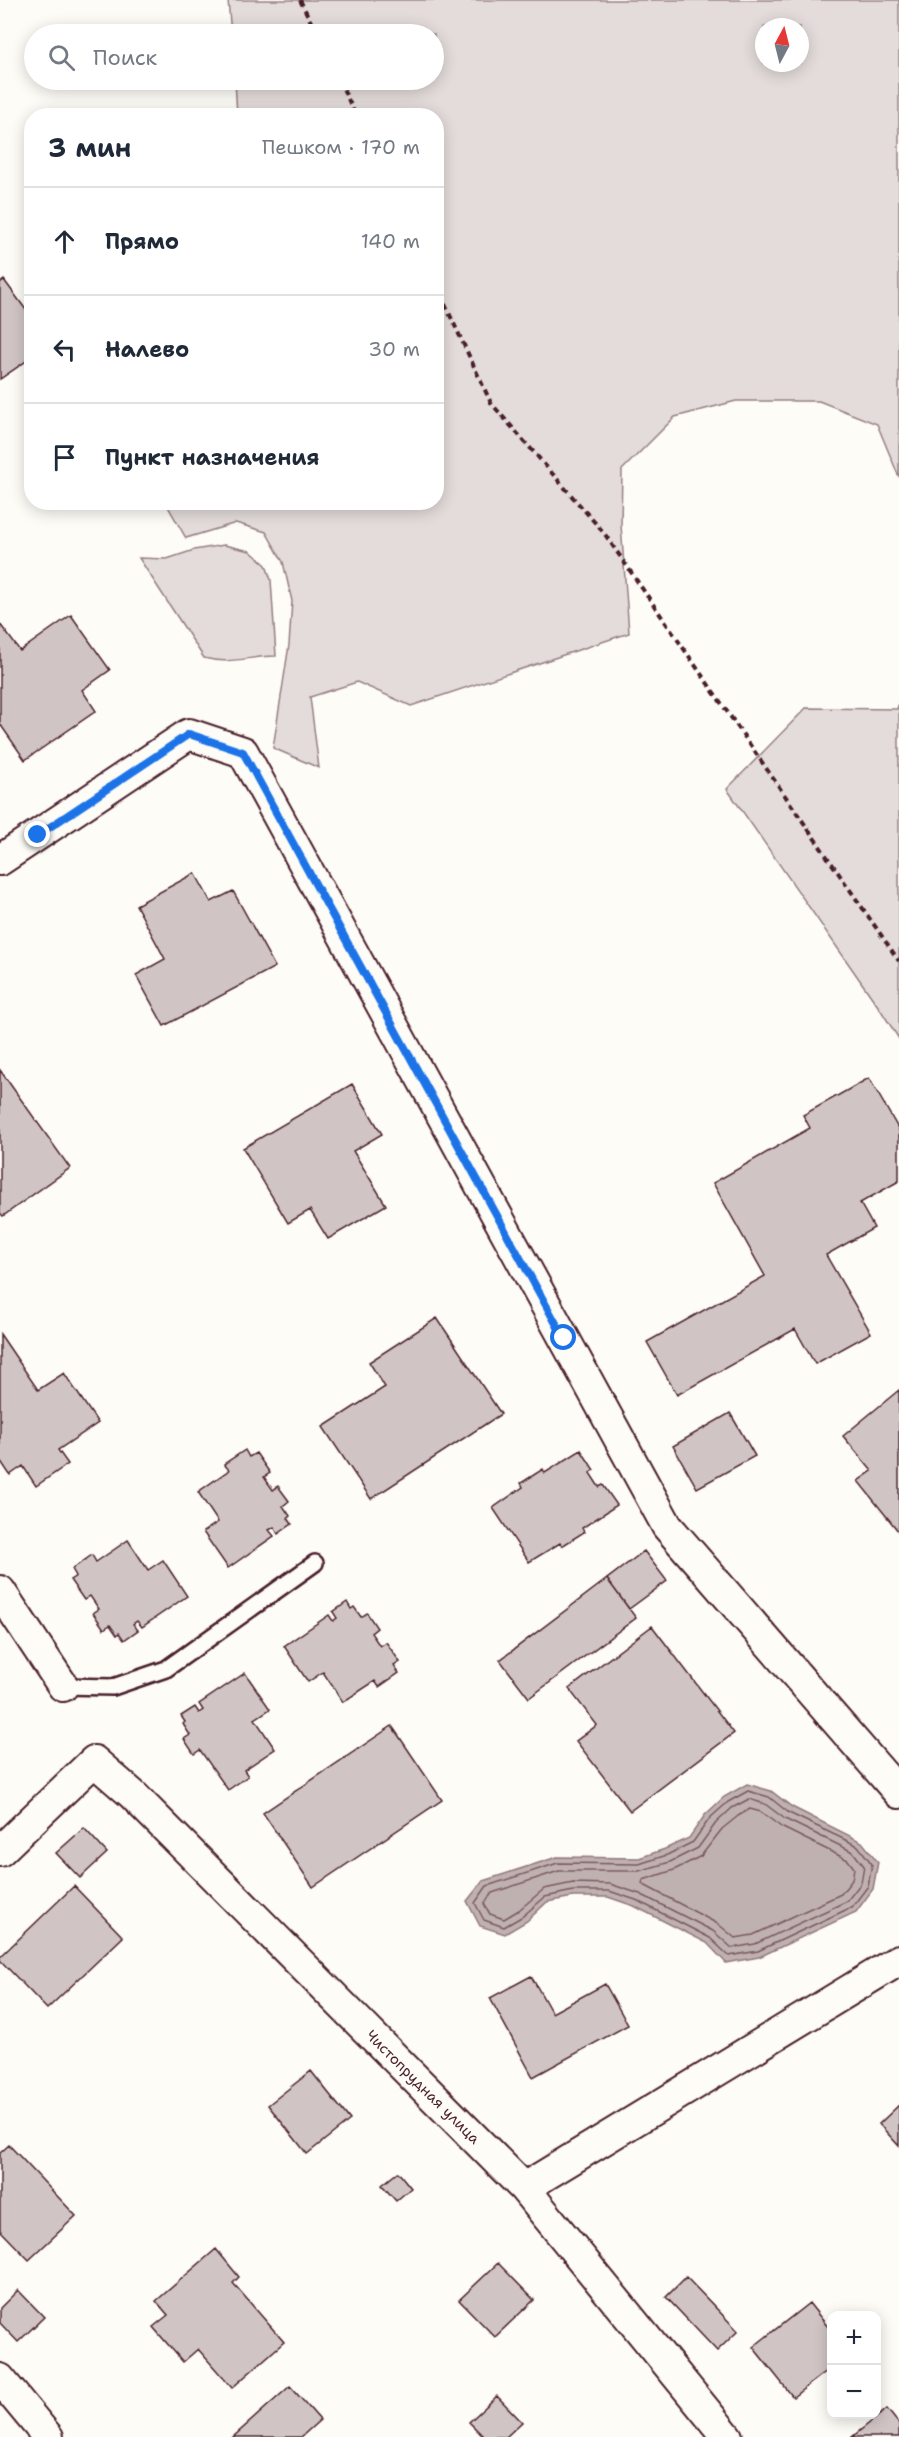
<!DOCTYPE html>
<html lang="ru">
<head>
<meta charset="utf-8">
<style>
	body { margin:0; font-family:"Shantell Sans",sans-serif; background:#f2f2f3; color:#1f2937 }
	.controls { position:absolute; right:18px; bottom:18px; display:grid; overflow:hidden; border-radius:12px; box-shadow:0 3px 15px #0003 }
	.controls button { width:54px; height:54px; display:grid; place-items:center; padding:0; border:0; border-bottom:2px solid #e0e1e3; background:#fff; color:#1f2937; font:30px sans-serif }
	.compass { position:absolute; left:755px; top:18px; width:54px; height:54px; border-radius:50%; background:#fff; box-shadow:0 3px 15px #0003; rotate:7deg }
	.stop { position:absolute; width:18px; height:18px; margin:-14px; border:4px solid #1a73e8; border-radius:50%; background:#fff }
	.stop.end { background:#1a73e8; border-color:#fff; box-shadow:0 2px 6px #0008 }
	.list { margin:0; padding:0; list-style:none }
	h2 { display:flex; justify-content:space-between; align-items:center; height:78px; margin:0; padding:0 24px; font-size:26px }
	h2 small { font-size:20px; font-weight:400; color:#747a83 }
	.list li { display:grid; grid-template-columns:39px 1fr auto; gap:18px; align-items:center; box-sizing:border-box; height:108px; padding:0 24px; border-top:2px solid #e0e1e3 }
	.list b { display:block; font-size:22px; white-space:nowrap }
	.list em { font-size:20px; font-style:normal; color:#747a83 }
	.icon { flex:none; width:33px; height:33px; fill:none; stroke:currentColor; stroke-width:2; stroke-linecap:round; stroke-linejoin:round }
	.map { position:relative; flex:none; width:899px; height:2437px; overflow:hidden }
	.search { position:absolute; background:#fff; box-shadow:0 3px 15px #0003; left:24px; top:24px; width:420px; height:66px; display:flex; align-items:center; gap:15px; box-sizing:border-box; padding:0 21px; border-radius:33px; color:#747a83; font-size:22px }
	.panel { position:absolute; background:#fff; box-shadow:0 3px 15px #0003; left:24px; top:108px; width:420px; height:402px; border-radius:24px }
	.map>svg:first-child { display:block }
</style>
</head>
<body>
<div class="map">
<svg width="899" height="2437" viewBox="0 0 899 2437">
	<rect width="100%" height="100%" fill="#fdfcf7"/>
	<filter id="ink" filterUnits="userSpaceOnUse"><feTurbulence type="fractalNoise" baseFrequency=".0167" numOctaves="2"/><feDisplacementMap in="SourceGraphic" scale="12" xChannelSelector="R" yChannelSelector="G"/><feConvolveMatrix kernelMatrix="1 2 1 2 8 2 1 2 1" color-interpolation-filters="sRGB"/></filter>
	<g filter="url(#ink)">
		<path fill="#e3dcda" stroke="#967e82" stroke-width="1.5" fill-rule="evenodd" d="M 228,0 L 899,0 L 899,477 L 877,424 L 819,401 L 736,401 L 675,417 L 622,470 L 621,525 L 629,633 L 411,706 L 357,682 L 310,697 L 319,768 L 273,748 L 289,645 L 292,601 L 283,562 L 266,532 L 236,523 L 186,538 L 166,503 L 436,502 L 436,116 L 237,115 L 235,80 L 434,80 L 434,34 L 231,34 ZM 764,27 L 800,27 L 800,63 L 764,63 Z
			M 224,545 L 250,551 L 266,565 L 271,580 L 276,656 C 251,656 229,665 204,658 L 139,558 L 167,559 L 194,550 Z
			M 899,703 L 899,1039 L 882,1012 L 727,789 L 806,708 L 897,709 Z"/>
		<path fill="#c0b1b1" stroke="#91777b" stroke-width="1.5" d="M 747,1784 L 771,1791 L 792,1807 L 862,1842 L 878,1862 L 873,1889 L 856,1912 L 759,1957 L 726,1963 L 707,1943 L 634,1906 L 608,1897 L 573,1897 L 547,1902 L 527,1921 L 505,1934 L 480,1926 L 467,1901 L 483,1881 L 557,1857 L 639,1858 L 665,1849 L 689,1838 L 705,1815 L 724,1797 Z"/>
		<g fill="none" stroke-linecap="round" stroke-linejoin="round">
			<path stroke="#795961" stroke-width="1.5" d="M 748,1791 L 769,1797 L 789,1813 L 858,1846 L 872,1864 L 868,1886 L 852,1907 L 758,1951 L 729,1956 L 710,1938 L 636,1900 L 609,1891 L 573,1891 L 545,1897 L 523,1916 L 504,1927 L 484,1920 L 475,1903 L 487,1886 L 558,1863 L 639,1864 L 667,1855 L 693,1842 L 710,1818 L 728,1802 Z
				M 749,1799 L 765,1804 L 785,1819 L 853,1852 L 864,1866 L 861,1883 L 847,1901 L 755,1944 L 732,1948 L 713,1931 L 640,1894 L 610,1884 L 573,1883 L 544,1889 L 519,1910 L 504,1919 L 490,1914 L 484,1904 L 492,1893 L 559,1871 L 639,1871 L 670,1862 L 698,1848 L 716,1823 L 732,1808 Z
				M 750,1809 L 761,1812 L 781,1827 L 848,1860 L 854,1868 L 852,1880 L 841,1894 L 753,1935 L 735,1938 L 718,1924 L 642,1884 L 643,1880 L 674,1870 L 701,1856 L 722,1829 L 738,1816 Z"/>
		</g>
		<path fill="#d0c5c4" stroke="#4a1f2b" stroke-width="1.5" d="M 4,280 L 32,318 L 32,357 L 0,379 L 0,283 Z
			M 71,615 L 110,670 L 82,690 L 96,711 L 25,760 L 0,724 L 0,624 L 20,651 Z
			M 195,873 L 211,902 L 233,891 L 275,967 L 164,1026 L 136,975 L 165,959 L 136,905 Z
			M 0,1070 L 70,1168 L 3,1216 L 0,1213 Z
			M 869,1078 L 899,1130 L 899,1181 L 860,1203 L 874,1228 L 826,1255 L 871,1333 L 815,1364 L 795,1329 L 677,1395 L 647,1342 L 765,1276 L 713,1183 L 810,1128 L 803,1115 Z
			M 352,1084 L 382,1134 L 353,1151 L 386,1205 L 328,1239 L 310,1210 L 288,1223 L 243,1148 Z
			M 437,1318 L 501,1414 L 371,1499 L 323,1427 L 385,1387 L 369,1362 Z
			M 0,1334 L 38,1390 L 64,1373 L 98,1423 L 58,1450 L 68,1464 L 36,1486 L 23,1466 L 10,1475 L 0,1460 Z
			M 899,1390 L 899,1532 L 858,1481 L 872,1471 L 843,1436 Z
			M 730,1413 L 755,1456 L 697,1488 L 673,1446 Z
			M 245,1450 L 249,1457 L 256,1453 L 270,1473 L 264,1477 L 273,1490 L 278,1486 L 289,1501 L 283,1506 L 290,1516 L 288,1518 L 292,1524 L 278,1534 L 274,1527 L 269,1530 L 274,1536 L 228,1568 L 203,1532 L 218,1522 L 198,1492 L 229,1470 L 224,1464 Z
			M 581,1450 L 594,1470 L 590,1473 L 599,1487 L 603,1485 L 617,1505 L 582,1528 L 584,1532 L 562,1546 L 560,1543 L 529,1562 L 493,1508 L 523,1487 L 521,1483 L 543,1469 L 545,1473 Z
			M 128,1540 L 148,1570 L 163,1560 L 187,1596 L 142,1627 L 137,1621 L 133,1624 L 138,1630 L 124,1640 L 119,1633 L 117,1635 L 110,1625 L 104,1629 L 93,1613 L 99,1609 L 90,1596 L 84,1600 L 70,1580 L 76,1576 L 72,1569 L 92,1555 L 96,1562 Z
			M 644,1551 L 667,1581 L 629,1609 L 607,1579 Z
			M 607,1579 L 636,1618 L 529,1698 L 500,1660 Z
			M 347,1602 L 351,1609 L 354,1607 L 361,1617 L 367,1613 L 377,1628 L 371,1633 L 380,1646 L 386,1642 L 400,1662 L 394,1666 L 399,1673 L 379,1687 L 375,1681 L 343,1702 L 323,1672 L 308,1682 L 284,1646 L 329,1615 L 333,1621 L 337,1618 L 333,1612 Z
			M 652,1626 L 734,1733 L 630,1811 L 576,1741 L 597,1725 L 569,1689 Z
			M 245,1673 L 270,1709 L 255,1719 L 275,1749 L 244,1770 L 248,1776 L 228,1790 L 200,1750 L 194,1754 L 184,1739 L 190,1735 L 183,1724 L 185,1722 L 181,1716 L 195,1707 L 199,1713 L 203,1710 L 199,1704 Z
			M 392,1726 L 442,1800 L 313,1887 L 263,1813 Z
			M 84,1828 L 107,1853 L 80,1878 L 56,1853 Z
			M 74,1886 L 123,1937 L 47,2009 L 0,1960 L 0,1957 Z
			M 531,1976 L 552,2013 L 605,1984 L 628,2025 L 533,2077 L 490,1998 Z
			M 311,2071 L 350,2120 L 307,2154 L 268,2105 Z
			M 899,2105 L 899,2146 L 879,2124 Z
			M 9,2145 L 76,2216 L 29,2260 L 0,2230 L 0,2153 Z
			M 398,2172 L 411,2188 L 396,2201 L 382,2185 Z
			M 216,2249 L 239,2277 L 233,2283 L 284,2342 L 232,2388 L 198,2349 L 183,2362 L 153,2327 L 168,2315 L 156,2301 Z
			M 498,2263 L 534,2300 L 495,2337 L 459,2300 Z
			M 686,2277 L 738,2331 L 717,2351 L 666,2297 Z
			M 18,2290 L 44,2317 L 18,2342 L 0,2323 L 0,2308 Z
			M 809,2303 L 832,2332 L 832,2367 L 793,2397 L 753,2347 Z
			M 290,2386 L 320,2420 L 301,2437 L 233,2437 Z
			M 497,2396 L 522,2422 L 506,2437 L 484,2437 L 469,2422 Z
			M 887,2409 L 899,2424 L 899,2437 L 852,2437 Z"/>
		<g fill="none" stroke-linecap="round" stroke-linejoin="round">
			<defs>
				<path id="lane" d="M 63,1686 L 113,1687 L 166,1669 L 315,1563"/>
				<path id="street" d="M 0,860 L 189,734 L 243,752 L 667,1526 L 899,1793
					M 0,1591 L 63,1686
					M 0,1851 L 94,1761 L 132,1794 L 524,2188 L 727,2437
					M 524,2188 L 899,1960
					M 0,2379 L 48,2437"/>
			</defs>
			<use href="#lane" stroke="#4a1f2b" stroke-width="20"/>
			<use href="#street" stroke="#4a1f2b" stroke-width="34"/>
			<path stroke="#4a1f2b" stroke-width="4" stroke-dasharray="6 4.5" stroke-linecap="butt" d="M 300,0 L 317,34
				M 339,80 L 356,116
				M 436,285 L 491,403 L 604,533 L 899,961"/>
			<use href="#lane" stroke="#fdfcf7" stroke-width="15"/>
			<use href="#street" stroke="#fdfcf7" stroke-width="30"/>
		</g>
	</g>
	<g fill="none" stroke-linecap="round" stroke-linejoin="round" filter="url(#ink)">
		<path stroke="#1a73e8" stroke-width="8" d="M 38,835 L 189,734 L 243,752 L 564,1338"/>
	</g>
	<g text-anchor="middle" stroke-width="5" stroke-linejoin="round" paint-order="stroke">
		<g font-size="15" fill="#4a1f2b" stroke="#fdfcf7">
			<text transform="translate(423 2087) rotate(45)" y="5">Чистопрудная улица</text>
		</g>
	</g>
</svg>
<div class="controls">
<button>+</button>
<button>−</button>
</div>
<svg class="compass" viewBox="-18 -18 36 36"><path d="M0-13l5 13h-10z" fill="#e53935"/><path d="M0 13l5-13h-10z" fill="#747a83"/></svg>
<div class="stop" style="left:564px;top:1338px"></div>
<div class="stop end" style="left:38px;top:835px"></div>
<div class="search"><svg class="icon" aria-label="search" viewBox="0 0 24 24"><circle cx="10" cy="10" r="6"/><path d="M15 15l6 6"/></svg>Поиск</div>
<section class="panel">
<h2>3 мин<small>Пешком · 170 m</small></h2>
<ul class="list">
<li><svg class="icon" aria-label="ahead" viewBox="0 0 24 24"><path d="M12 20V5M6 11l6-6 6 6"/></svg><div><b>Прямо</b></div><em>140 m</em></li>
<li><svg class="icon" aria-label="left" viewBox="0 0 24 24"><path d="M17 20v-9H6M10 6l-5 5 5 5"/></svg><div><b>Налево</b></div><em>30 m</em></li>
<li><svg class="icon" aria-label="arrive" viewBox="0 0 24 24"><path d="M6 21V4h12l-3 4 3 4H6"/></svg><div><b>Пункт назначения</b></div></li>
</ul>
</section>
</div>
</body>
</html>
